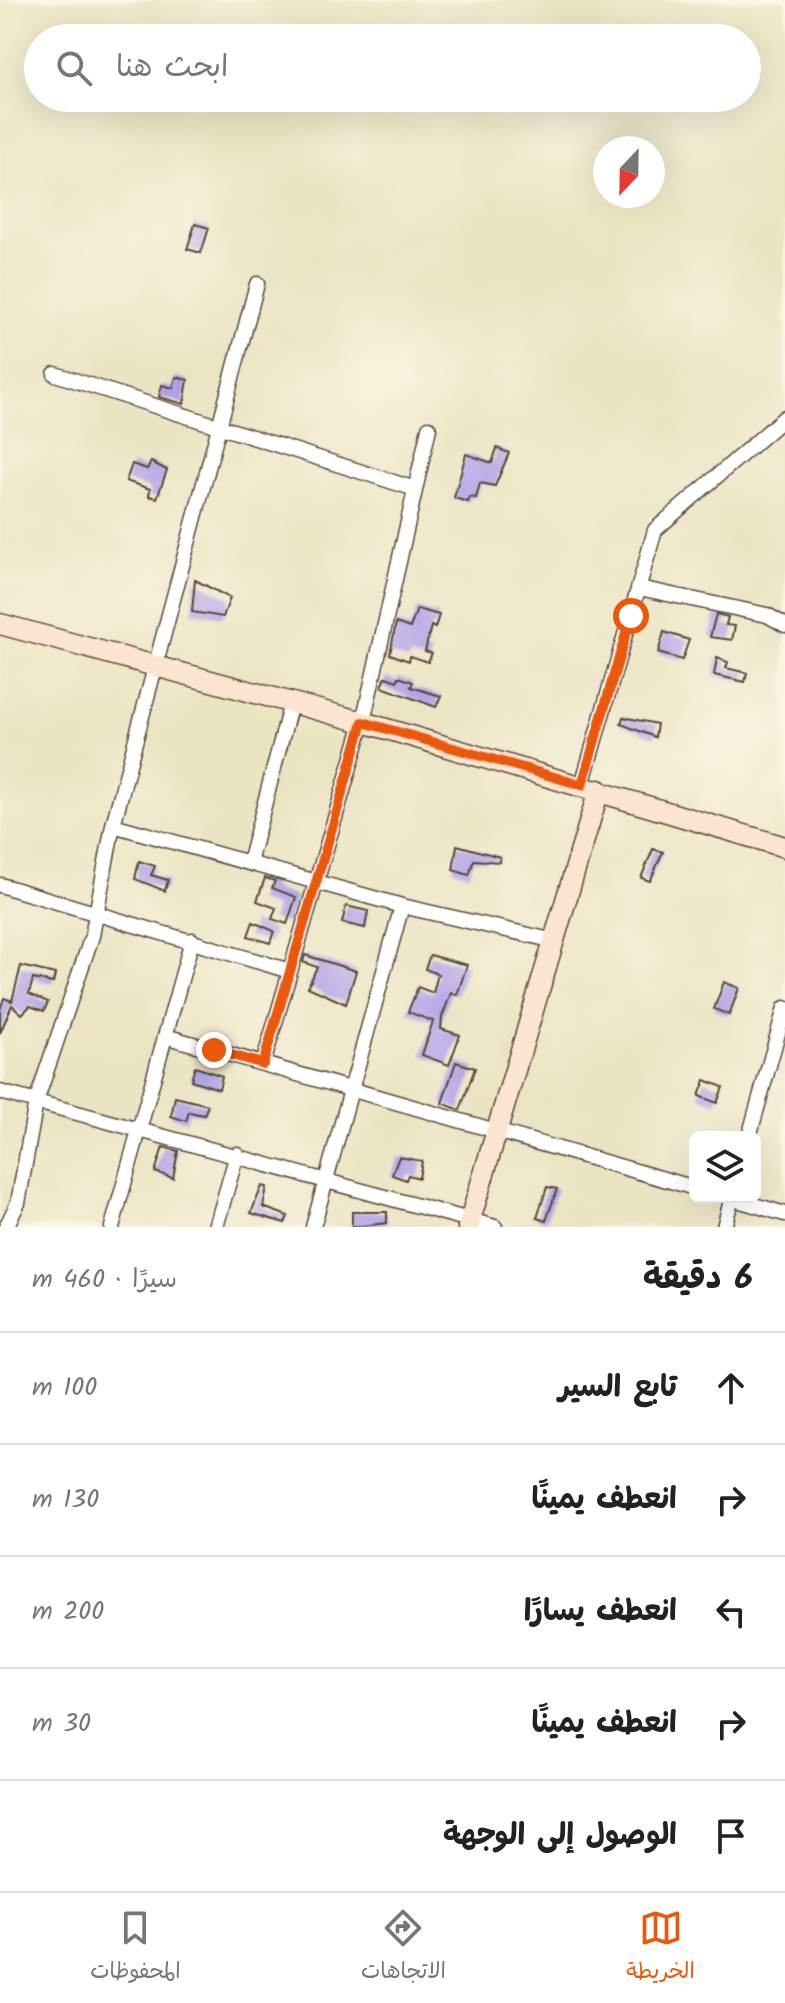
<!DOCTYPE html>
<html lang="ar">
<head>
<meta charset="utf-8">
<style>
	body { margin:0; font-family:Kalam,"Playpen Sans Arabic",sans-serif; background:#f2f2f2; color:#222; direction:rtl }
	.controls { position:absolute; right:24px; bottom:24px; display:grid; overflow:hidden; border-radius:12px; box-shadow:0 8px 32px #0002 }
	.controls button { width:72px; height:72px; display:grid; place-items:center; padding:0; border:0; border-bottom:2px solid #e0e0e0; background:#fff; color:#222; font:40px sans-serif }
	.compass { position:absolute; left:593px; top:136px; width:72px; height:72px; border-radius:50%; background:#fff; box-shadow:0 8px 32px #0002; rotate:202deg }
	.stop { position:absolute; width:24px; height:24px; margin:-18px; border:6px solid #ea580c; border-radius:50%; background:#fff }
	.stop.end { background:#ea580c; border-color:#fff; box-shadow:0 2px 8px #0008 }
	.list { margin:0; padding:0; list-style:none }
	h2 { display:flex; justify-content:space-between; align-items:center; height:104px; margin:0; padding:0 32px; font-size:34px }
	h2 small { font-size:26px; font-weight:400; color:#767676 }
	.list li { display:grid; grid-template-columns:52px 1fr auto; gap:24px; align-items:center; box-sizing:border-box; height:112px; padding:0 32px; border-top:2px solid #e0e0e0 }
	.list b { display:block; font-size:30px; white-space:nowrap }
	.list em { font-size:26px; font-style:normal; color:#767676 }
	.icon { flex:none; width:44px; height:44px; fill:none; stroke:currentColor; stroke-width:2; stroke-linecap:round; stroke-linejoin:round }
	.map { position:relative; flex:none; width:785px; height:1227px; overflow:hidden; direction:ltr }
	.search { position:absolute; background:#fff; box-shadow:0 8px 32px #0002; left:24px; right:24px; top:24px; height:88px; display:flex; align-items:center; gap:20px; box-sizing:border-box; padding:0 28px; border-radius:44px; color:#767676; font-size:30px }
	.sheet { height:664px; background:#fff }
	nav { display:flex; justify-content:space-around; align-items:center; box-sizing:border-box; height:112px; border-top:2px solid #e0e0e0; background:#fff; font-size:22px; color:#767676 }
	nav a { display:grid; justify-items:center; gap:4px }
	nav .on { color:#ea580c }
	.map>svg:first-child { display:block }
</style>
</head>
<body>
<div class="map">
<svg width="785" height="1227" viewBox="0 0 785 1227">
	<rect width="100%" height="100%" fill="#fcf5e5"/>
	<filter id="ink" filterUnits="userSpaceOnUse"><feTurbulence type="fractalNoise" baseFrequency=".0125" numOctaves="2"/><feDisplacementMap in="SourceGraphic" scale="16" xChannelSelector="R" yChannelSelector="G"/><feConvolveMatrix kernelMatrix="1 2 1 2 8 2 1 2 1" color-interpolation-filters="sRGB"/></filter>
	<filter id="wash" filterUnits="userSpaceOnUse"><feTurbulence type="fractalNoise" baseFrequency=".006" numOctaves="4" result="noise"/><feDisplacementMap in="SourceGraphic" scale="32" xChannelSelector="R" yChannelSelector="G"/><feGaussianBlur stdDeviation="1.8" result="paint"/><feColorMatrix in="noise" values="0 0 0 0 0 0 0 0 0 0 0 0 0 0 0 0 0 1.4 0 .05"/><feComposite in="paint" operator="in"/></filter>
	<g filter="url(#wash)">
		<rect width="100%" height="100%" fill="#ebe4c3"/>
		<g id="blocks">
			<path fill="#b0a0e7" d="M 195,224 L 209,228 L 201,253 L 187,249 Z
				M 176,377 L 188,380 L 184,404 L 159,397 L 162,385 L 173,388 Z
				M 497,448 L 509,453 L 495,486 L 480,483 L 476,498 L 470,497 L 468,502 L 454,498 L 466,454 L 492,463 Z
				M 151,462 L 167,470 L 157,498 L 149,496 L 150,489 L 126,481 L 132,464 L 147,469 Z
				M 195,580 L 230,598 L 223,617 L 192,612 Z
				M 417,609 L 439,615 L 435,628 L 431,626 L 425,651 L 432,653 L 428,662 L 410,656 L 409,661 L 390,654 L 396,623 L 410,628 Z
				M 716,614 L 728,617 L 726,625 L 735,626 L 732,640 L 710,637 Z
				M 664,632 L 689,640 L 682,660 L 658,653 Z
				M 717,658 L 728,662 L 726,668 L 747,673 L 745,682 L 714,675 Z
				M 386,677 L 397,681 L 399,677 L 413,682 L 411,687 L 441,696 L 436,707 L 382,687 Z
				M 623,717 L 657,724 L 655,737 L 621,724 Z
				M 457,845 L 500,857 L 499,862 L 474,860 L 469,875 L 453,870 Z
				M 653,849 L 663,852 L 650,881 L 641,878 Z
				M 139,861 L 155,866 L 151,875 L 168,880 L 165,891 L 135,879 Z
				M 265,878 L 275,881 L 272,888 L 296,897 L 287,924 L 272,919 L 276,908 L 257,901 Z
				M 346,906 L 368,911 L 365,928 L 342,923 Z
				M 253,922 L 274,931 L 270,943 L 248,936 Z
				M 305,955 L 356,971 L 346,1004 L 308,987 L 317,967 L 303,962 Z
				M 430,955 L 467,965 L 457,995 L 451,993 L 442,1017 L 441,1029 L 460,1035 L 449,1065 L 422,1055 L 433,1021 L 408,1012 L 418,987 L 433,993 L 438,974 L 425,969 Z
				M 21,966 L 55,974 L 53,983 L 33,979 L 29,994 L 48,1002 L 44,1011 L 30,1006 L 22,1014 L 12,1005 L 0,1033 L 0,1010 L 4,998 L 12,1001 Z
				M 724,982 L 739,988 L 729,1015 L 714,1009 Z
				M 456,1062 L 475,1068 L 460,1110 L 442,1103 Z
				M 195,1067 L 222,1076 L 219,1089 L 191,1080 Z
				M 705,1080 L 723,1087 L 717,1103 L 699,1096 Z
				M 175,1097 L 208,1105 L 204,1115 L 189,1112 L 186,1121 L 171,1116 Z
				M 163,1147 L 178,1151 L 173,1178 L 155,1172 Z
				M 399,1157 L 422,1161 L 419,1178 L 408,1175 L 406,1180 L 392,1175 Z
				M 262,1186 L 267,1187 L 263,1207 L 288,1216 L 285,1223 L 251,1213 Z
				M 547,1187 L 557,1189 L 546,1221 L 537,1218 Z
				M 352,1212 L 387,1212 L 387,1223 L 352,1227 Z"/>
		</g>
	</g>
	<g filter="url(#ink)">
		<use href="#blocks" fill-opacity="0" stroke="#554637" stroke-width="2"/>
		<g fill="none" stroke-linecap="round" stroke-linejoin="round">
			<defs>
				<path id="street" d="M 55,374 L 415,489
					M 639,588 L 767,615 L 785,625
					M 582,785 L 655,530 L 785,417
					M 113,825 L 402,906 L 555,941
					M 249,863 L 291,703
					M 0,885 L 290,971
					M 165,1036 L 695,1188
					M 263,1064 L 363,722 L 429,428
					M 0,1092 L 495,1227
					M 749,1137 L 785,1008
					M 727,1197 L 785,1214
					M 6,1227 L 18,1203 L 36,1102 L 92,936 L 113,825 L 257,284
					M 112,1227 L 192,940
					M 216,1227 L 237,1154
					M 313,1227 L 402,906
					M 724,1227 L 732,1197"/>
				<path id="secondary" d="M 0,624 L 363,722 L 785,847
					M 468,1227 L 599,790"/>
			</defs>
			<use href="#street" stroke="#554637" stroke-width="17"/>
			<use href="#secondary" stroke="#554637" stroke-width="23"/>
			<use href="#street" stroke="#fff" stroke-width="14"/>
			<use href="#secondary" stroke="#fce5d0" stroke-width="20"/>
		</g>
	</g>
	<g fill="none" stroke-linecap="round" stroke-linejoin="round" filter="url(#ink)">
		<path stroke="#ea580c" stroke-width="10" d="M 214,1050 L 263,1064 L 363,722 L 582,785 L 631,616"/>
	</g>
</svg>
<div class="controls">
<button><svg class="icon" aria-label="layers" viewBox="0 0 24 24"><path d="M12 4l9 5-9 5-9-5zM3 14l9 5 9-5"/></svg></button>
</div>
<svg class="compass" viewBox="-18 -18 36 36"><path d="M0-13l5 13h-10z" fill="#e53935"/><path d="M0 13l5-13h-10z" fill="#767676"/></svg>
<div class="stop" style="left:631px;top:616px"></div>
<div class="stop end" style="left:214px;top:1050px"></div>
<div class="search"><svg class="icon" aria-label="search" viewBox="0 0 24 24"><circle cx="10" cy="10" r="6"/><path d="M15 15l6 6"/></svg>ابحث هنا</div>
</div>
<section class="sheet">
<h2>6 دقيقة<small>سيرًا · 460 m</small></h2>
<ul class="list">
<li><svg class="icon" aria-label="ahead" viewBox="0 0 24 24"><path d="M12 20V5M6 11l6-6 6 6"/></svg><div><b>تابع السير</b></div><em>100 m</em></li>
<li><svg class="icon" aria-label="right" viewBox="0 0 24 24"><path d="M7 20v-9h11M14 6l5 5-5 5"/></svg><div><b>انعطف يمينًا</b></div><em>130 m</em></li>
<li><svg class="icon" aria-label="left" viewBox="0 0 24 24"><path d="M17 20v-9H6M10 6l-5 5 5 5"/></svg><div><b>انعطف يسارًا</b></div><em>200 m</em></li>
<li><svg class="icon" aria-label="right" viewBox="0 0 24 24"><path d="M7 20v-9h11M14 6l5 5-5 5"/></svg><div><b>انعطف يمينًا</b></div><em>30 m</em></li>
<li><svg class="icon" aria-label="arrive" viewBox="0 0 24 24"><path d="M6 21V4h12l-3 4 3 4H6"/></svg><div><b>الوصول إلى الوجهة</b></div></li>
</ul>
</section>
<nav>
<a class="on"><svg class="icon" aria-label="map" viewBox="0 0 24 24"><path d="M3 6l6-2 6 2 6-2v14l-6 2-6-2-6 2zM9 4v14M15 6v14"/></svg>الخريطة</a>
<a><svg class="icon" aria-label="directions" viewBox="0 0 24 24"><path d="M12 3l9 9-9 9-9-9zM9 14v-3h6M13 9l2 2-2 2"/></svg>الاتجاهات</a>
<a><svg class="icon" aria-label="saved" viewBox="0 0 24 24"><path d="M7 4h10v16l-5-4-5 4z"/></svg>المحفوظات</a>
</nav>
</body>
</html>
